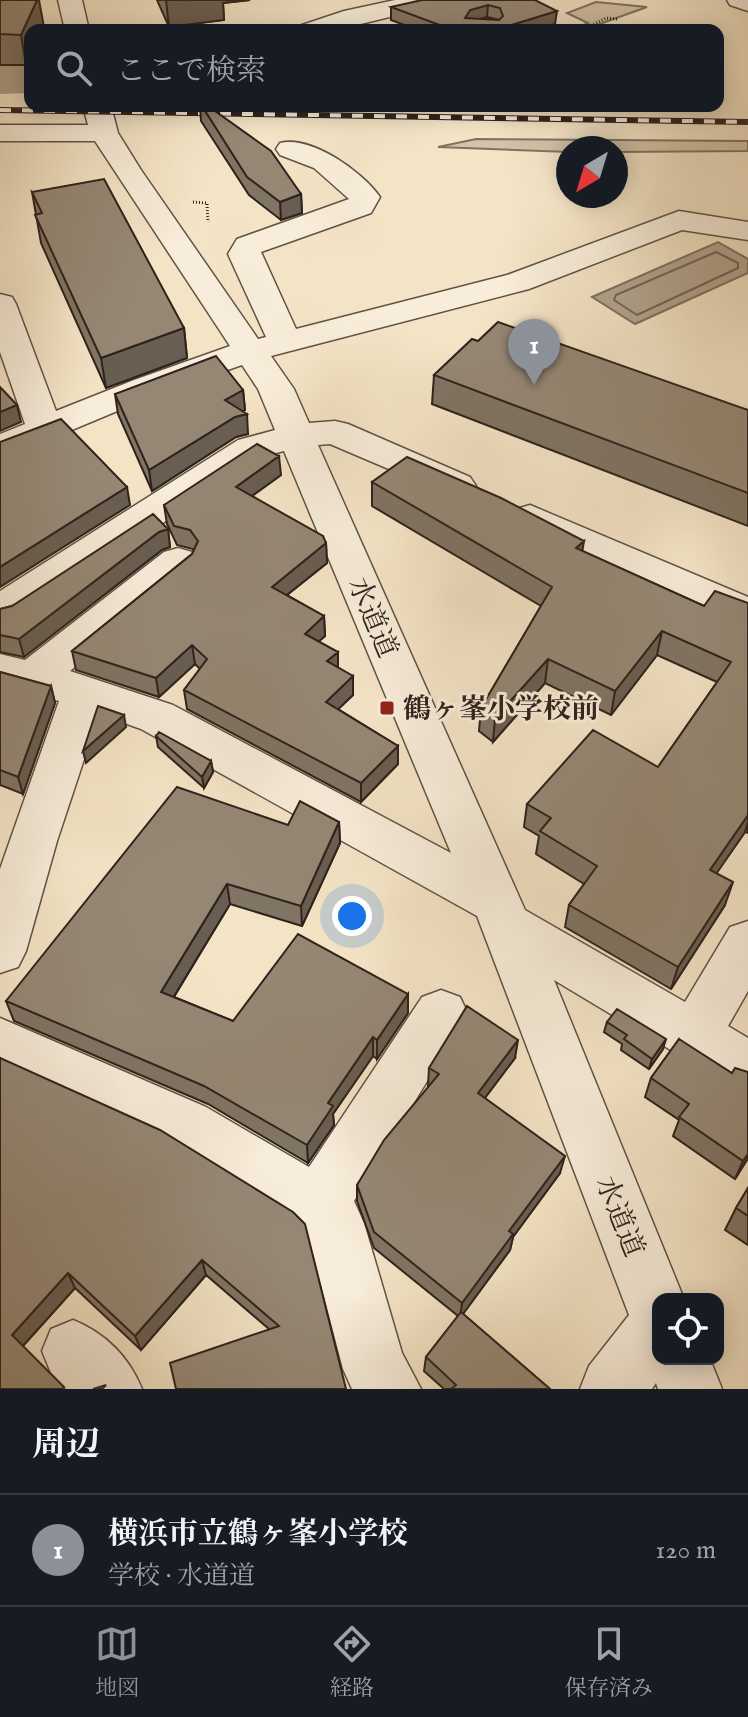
<!DOCTYPE html>
<html lang="ja">
<head>
<meta charset="utf-8">
<style>
	body { margin:0; font-family:"IM FELL English","Noto Serif JP",serif; background:#20242c; color:#f1f3f6 }
	.controls { position:absolute; right:24px; bottom:24px; display:grid; overflow:hidden; border-radius:16px; box-shadow:0 4px 20px #0003 }
	.controls button { width:72px; height:72px; display:grid; place-items:center; padding:0; border:0; border-bottom:2px solid #363941; background:#171b24; color:#f1f3f6; font:40px sans-serif }
	.compass { position:absolute; left:556px; top:136px; width:72px; height:72px; border-radius:50%; background:#171b24; box-shadow:0 4px 20px #0003; rotate:218deg }
	.you { position:absolute; left:352px; top:916px; width:28px; height:28px; margin:-20px; border:6px solid #fff; border-radius:50%; background:#1a73e8; box-shadow:0 0 0 12px #1a73e833 }
	.badge { display:grid; place-items:center; width:52px; height:52px; border-radius:50%; background:#8c9099; color:#fff; font-size:26px; font-weight:700 }
	.pin { position:absolute; translate:-50% -66px; filter:drop-shadow(0 2px 4px #0008) }
	.pin::after { content:''; position:absolute; top:42px; width:28px; height:24px; background:inherit; clip-path:polygon(0 0,100% 0,50% 100%) }
	.list { margin:0; padding:0; list-style:none }
	h2 { display:flex; justify-content:space-between; align-items:center; height:104px; margin:0; padding:0 32px; font-size:34px }
	h2 small { font-size:26px; font-weight:400; color:#9ea1a6 }
	.list li { display:grid; grid-template-columns:52px 1fr auto; gap:24px; align-items:center; box-sizing:border-box; height:112px; padding:0 32px; border-top:2px solid #363941 }
	.list b { display:block; font-size:30px; white-space:nowrap }
	.list p { margin:0; font-size:26px; white-space:nowrap; color:#9ea1a6 }
	.list em { font-size:26px; font-style:normal; color:#9ea1a6 }
	.icon { flex:none; width:44px; height:44px; fill:none; stroke:currentColor; stroke-width:2; stroke-linecap:round; stroke-linejoin:round }
	.map { position:relative; flex:none; width:748px; height:1389px; overflow:hidden }
	.search { position:absolute; background:#171b24; box-shadow:0 4px 20px #0003; left:24px; right:24px; top:24px; height:88px; display:flex; align-items:center; gap:20px; box-sizing:border-box; padding:0 28px; border-radius:16px; color:#9ea1a6; font-size:30px }
	.sheet { height:216px; background:#171b24 }
	nav { display:flex; justify-content:space-around; align-items:center; box-sizing:border-box; height:112px; border-top:2px solid #363941; background:#171b24; font-size:22px; color:#9ea1a6 }
	nav a { display:grid; justify-items:center; gap:4px }
	nav .on { color:#8c9099 }
	.map>svg:first-child { display:block }
</style>
</head>
<body>
<div class="map">
<svg width="748" height="1389" viewBox="0 0 748 1389">
	<rect width="100%" height="100%" fill="#f4e4c6"/>
	<filter id="stains"><feTurbulence type="fractalNoise" baseFrequency=".0025" numOctaves="4"/><feColorMatrix values="0 0 0 0 .2 0 0 0 0 .09 0 0 0 0 .02 0 0 0 .5 -.17"/></filter>
	<radialGradient id="worn" r=".72"><stop offset=".6" stop-color="#630" stop-opacity="0"/><stop offset="1" stop-color="#630" stop-opacity=".3"/></radialGradient>
	<path fill="#d3c3a9" stroke="#817262" stroke-width="2" d="M 596,2 L 647,7 L 583,30 L 572,30 L 588,23 L 567,13 Z
		M 476,139 L 748,141 L 748,151 L 616,152 L 616,148 L 568,148 L 568,152 L 438,147 Z"/>
	<path fill="#b1a28c" stroke="#7d6f5f" stroke-width="2" d="M 718,242 L 748,259 L 748,273 L 635,324 L 592,297 Z"/>
	<g fill="none" stroke-linecap="round" stroke-linejoin="round">
		<path stroke="#706254" stroke-width="2" d="M 716,252 L 738,263 L 738,268 L 637,315 L 614,300 L 616,295 Z"/>
		<path fill="#b1a28c" fill-rule="evenodd" d="M 30,65 L 30,93 L 0,94 L 0,66 Z"/>
		<defs>
			<path id="minor" d="M 58,0 L 82,0 L 89,30 L 65,30 Z
				M 395,0 L 442,0 L 439,5 L 336,30 L 299,30 L 302,25 L 344,11 Z
				M 727,0 L 748,0 L 748,11 L 730,5 Z
				M 83,106 L 111,106 L 118,133 L 141,170 L 258,339 L 266,337 L 228,254 L 237,239 L 349,199 L 314,168 L 280,155 L 276,149 L 280,143 C 311,135 363,172 380,197 L 371,213 L 261,252 L 296,329 L 507,275 L 679,211 L 748,222 L 748,240 L 682,230 L 529,289 L 271,356 L 294,389 L 309,423 L 335,421 L 348,424 L 470,477 L 476,486 L 470,495 L 457,498 L 330,444 L 318,445 L 525,910 L 685,1002 L 730,927 L 748,921 L 748,991 L 728,1026 L 748,1038 L 748,1092 L 729,1085 L 554,980 L 684,1299 L 658,1299 L 658,1359 L 710,1359 L 722,1389 L 658,1389 L 656,1383 L 652,1389 L 580,1389 L 589,1366 L 629,1315 L 477,916 L 141,729 L 99,714 L 57,841 L 26,951 L 18,967 L 0,973 L 0,869 L 59,701 L 0,686 L 0,654 L 25,660 L 164,552 L 178,548 L 192,552 L 198,562 L 192,572 L 70,671 L 173,705 L 451,853 L 284,451 L 264,456 L 15,621 L 0,626 L 0,591 L 238,440 L 275,430 L 258,389 L 242,365 L 158,394 L 0,460 L 0,434 L 25,424 L 0,352 L 0,294 L 12,297 L 16,304 L 56,411 L 134,380 L 230,346 L 95,141 L 0,141 L 0,125 L 88,125 Z
				M 530,505 L 748,597 L 748,629 L 516,527 L 511,518 L 516,509 Z
				M 441,990 L 460,997 L 468,1014 L 354,1201 L 364,1223 L 402,1353 L 421,1389 L 352,1389 L 343,1369 L 309,1239 L 297,1226 L 166,1145 L 0,1069 L 0,1018 L 206,1107 L 309,1167 L 422,997 Z
				M 73,1320 C 105,1333 129,1357 142,1389 L 66,1389 L 51,1373 L 42,1351 L 51,1329 Z"/>
		</defs>
		<use href="#minor" stroke="#605246" stroke-width="3"/>
		<path stroke="#2f221c" stroke-width="3" stroke-dasharray="1 2" stroke-linecap="butt" d="M 583,30 L 606,18 L 617,19
			M 193,202 L 207,203 L 208,222"/>
		<use href="#minor" fill="#f8edda" fill-rule="evenodd"/>
		<defs>
			<path id="rail" d="M 0,110 L 748,122"/>
		</defs>
		<use href="#rail" stroke="#2f221c" stroke-width="6"/>
		<use href="#rail" stroke="#f8edda" stroke-width="4" stroke-dasharray="11" stroke-linecap="butt"/>
	</g>
	<path fill="#807464" stroke="#2f221c" stroke-width="2" fill-rule="evenodd" d="M 0,0 L 44,27 L 30,30 L 30,58 L 26,65 L 0,65 Z
		M 157,0 L 250,0 L 223,3 L 224,20 L 169,27 Z
		M 535,0 L 555,24 L 535,30 L 418,30 L 391,20 L 391,7 ZM 487,17 L 499,20 L 480,19 Z
		M 200,106 L 208,106 L 301,194 L 302,213 L 281,220 L 249,195 L 201,121 Z
		M 32,192 L 184,328 L 187,358 L 106,388 L 41,243 Z
		M 478,341 L 748,410 L 748,526 L 432,404 L 434,375 Z
		M 243,390 L 245,410 L 243,411 L 248,434 L 236,437 L 152,491 L 118,414 L 115,394 Z
		M 281,475 L 252,496 L 326,543 L 327,563 L 287,595 L 324,616 L 325,636 L 318,641 L 338,668 L 353,695 L 338,709 L 398,746 L 398,764 L 361,802 L 187,709 L 184,690 L 200,669 L 195,664 L 159,697 L 76,670 L 72,651 L 192,554 L 194,551 L 193,549 L 177,545 L 167,524 L 164,505 Z
		M 372,482 L 582,551 L 704,606 L 748,603 L 748,833 L 745,832 L 716,873 L 725,905 L 671,989 L 565,927 L 569,905 L 584,884 L 536,854 L 539,836 L 524,827 L 527,804 L 658,767 L 717,682 L 657,655 L 611,715 L 545,683 L 493,742 L 479,731 L 481,708 L 541,606 L 372,506 Z
		M 168,529 L 170,547 L 162,550 L 24,657 L 0,652 L 0,609 L 12,606 Z
		M 0,672 L 51,686 L 55,703 L 23,794 L 0,785 Z
		M 156,736 L 211,761 L 213,772 L 204,788 L 158,747 Z
		M 339,822 L 340,843 L 302,926 L 230,904 L 174,997 L 233,1021 L 408,994 L 408,1013 L 377,1059 L 373,1056 L 333,1114 L 334,1125 L 308,1163 L 208,1104 L 14,1021 L 6,1001 L 288,825 Z
		M 607,1022 L 663,1049 L 649,1069 L 621,1050 L 622,1044 L 604,1032 Z
		M 679,1039 L 748,1158 L 735,1179 L 673,1136 L 679,1120 L 645,1097 L 651,1078 Z
		M 0,1058 L 346,1389 L 269,1329 L 206,1275 L 141,1350 L 75,1288 L 23,1346 L 0,1389 Z
		M 515,1058 L 485,1098 L 560,1173 L 513,1237 L 510,1250 L 463,1314 L 550,1389 L 444,1389 L 424,1371 L 426,1357 L 458,1316 L 374,1248 L 357,1201 L 357,1185 L 429,1087 L 428,1086 L 429,1068 Z
		M 748,1188 L 748,1245 L 725,1230 L 736,1208 Z"/>
	<path fill="#685e51" stroke="#2f221c" stroke-width="2" d="M 37,0 L 39,0 L 44,27 L 42,30 L 30,30 L 30,58 L 26,65 L 21,35 Z
		M 166,0 L 250,0 L 223,3 L 224,20 L 169,27 Z
		M 488,5 L 487,17 L 469,22 L 465,18 L 470,10 Z
		M 557,11 L 555,24 L 535,30 L 495,30 Z
		M 301,194 L 302,213 L 281,220 L 280,202 Z
		M 184,328 L 187,358 L 106,388 L 101,358 Z
		M 243,390 L 245,410 L 227,420 L 225,400 Z
		M 17,405 L 21,422 L 0,431 L 0,412 Z
		M 247,414 L 248,434 L 236,437 L 152,491 L 149,470 L 235,417 Z
		M 279,456 L 281,475 L 238,506 L 236,487 Z
		M 127,487 L 130,505 L 0,587 L 0,567 Z
		M 168,529 L 170,547 L 162,550 L 24,657 L 19,639 L 159,532 Z
		M 584,541 L 580,565 L 576,548 Z
		M 326,543 L 327,563 L 273,606 L 272,587 Z
		M 324,616 L 325,636 L 306,653 L 305,634 Z
		M 662,631 L 657,655 L 611,715 L 615,691 Z
		M 192,645 L 195,664 L 159,697 L 156,678 Z
		M 338,652 L 338,671 L 327,661 Z
		M 548,659 L 545,683 L 493,742 L 495,718 Z
		M 353,676 L 353,695 L 326,721 L 326,702 Z
		M 51,686 L 55,703 L 23,794 L 18,777 Z
		M 124,715 L 126,727 L 86,763 L 83,751 Z
		M 398,746 L 398,764 L 361,802 L 361,783 Z
		M 211,761 L 213,772 L 204,788 L 202,777 Z
		M 748,815 L 748,822 L 745,832 L 703,893 L 710,870 Z
		M 339,822 L 340,843 L 302,926 L 301,906 Z
		M 733,882 L 725,905 L 671,989 L 678,967 Z
		M 227,884 L 230,904 L 165,1011 L 161,992 Z
		M 408,994 L 408,1013 L 377,1059 L 377,1040 Z
		M 373,1037 L 373,1056 L 333,1114 L 334,1125 L 308,1163 L 307,1145 L 328,1103 Z
		M 666,1039 L 663,1049 L 649,1069 L 652,1059 Z
		M 518,1040 L 515,1058 L 475,1111 L 478,1093 Z
		M 748,1154 L 748,1158 L 735,1179 L 743,1161 Z
		M 565,1156 L 560,1173 L 513,1237 L 510,1250 L 460,1318 L 462,1303 L 509,1231 Z
		M 202,1260 L 206,1275 L 141,1350 L 135,1336 Z
		M 68,1273 L 75,1288 L 20,1349 L 12,1335 Z"/>
	<path fill="#958774" stroke="#2f221c" stroke-width="2" fill-rule="evenodd" d="M 0,0 L 37,0 L 21,35 L 0,34 Z
		M 422,0 L 535,0 L 557,11 L 495,30 L 453,30 L 391,7 ZM 488,5 L 500,8 L 503,16 L 499,20 L 465,18 L 470,10 Z
		M 202,106 L 208,106 L 271,151 L 301,194 L 280,202 L 247,177 Z
		M 104,179 L 184,328 L 101,358 L 35,215 L 42,213 L 32,192 Z
		M 498,322 L 748,410 L 748,493 L 434,375 L 472,339 L 478,341 Z
		M 216,356 L 243,390 L 225,400 L 247,414 L 235,417 L 149,470 L 115,394 Z
		M 0,387 L 17,405 L 0,412 Z
		M 61,419 L 127,487 L 0,567 L 0,442 Z
		M 257,444 L 279,456 L 236,487 L 323,536 L 326,543 L 272,587 L 324,616 L 305,634 L 338,652 L 327,661 L 353,676 L 326,702 L 398,746 L 361,783 L 184,690 L 207,659 L 192,645 L 156,678 L 72,651 L 192,554 L 198,541 L 190,530 L 174,526 L 164,505 Z
		M 407,457 L 501,498 L 584,541 L 576,548 L 704,606 L 715,591 L 748,603 L 748,815 L 710,870 L 733,882 L 678,967 L 569,905 L 597,866 L 540,831 L 551,818 L 527,804 L 593,730 L 658,767 L 731,662 L 662,631 L 615,691 L 548,659 L 495,718 L 481,708 L 552,587 L 372,482 Z
		M 153,514 L 168,529 L 159,532 L 19,639 L 0,635 L 0,609 L 12,606 Z
		M 0,672 L 51,686 L 18,777 L 0,770 Z
		M 98,706 L 124,715 L 83,751 Z
		M 159,732 L 211,761 L 202,777 L 156,736 Z
		M 177,787 L 288,825 L 300,801 L 339,822 L 301,906 L 227,884 L 161,992 L 233,1021 L 298,934 L 408,994 L 377,1040 L 373,1037 L 328,1103 L 333,1106 L 307,1145 L 204,1086 L 6,1001 Z
		M 467,1006 L 518,1040 L 478,1093 L 565,1156 L 509,1231 L 513,1234 L 462,1303 L 374,1232 L 357,1185 L 384,1140 L 439,1074 L 429,1068 Z
		M 617,1009 L 666,1039 L 652,1059 L 624,1039 L 627,1035 L 607,1022 Z
		M 679,1039 L 732,1073 L 735,1068 L 748,1072 L 748,1154 L 743,1161 L 679,1117 L 689,1104 L 651,1078 Z
		M 0,1058 L 160,1130 L 293,1212 L 305,1224 L 346,1389 L 176,1389 L 170,1363 L 279,1326 L 202,1260 L 135,1336 L 68,1273 L 12,1335 L 64,1387 L 62,1389 L 0,1389 Z
		M 748,1188 L 748,1216 L 736,1208 Z
		M 461,1312 L 550,1389 L 451,1389 L 456,1385 L 426,1357 Z
		M 106,1385 L 102,1389 L 93,1389 Z"/>
	<rect fill="#8f2418" stroke="#f8edda" stroke-width="3" x="379" y="700" width="16" height="16" rx="4"/>
	<g text-anchor="middle" stroke-width="6" stroke-linejoin="round" paint-order="stroke">
		<g font-size="28" fill="#2f221c" stroke="#f8edda">
			<text transform="translate(374 617) rotate(67)" y="10">水道道</text>
			<text transform="translate(621 1216) rotate(68)" y="10">水道道</text>
		</g>
		<g font-size="28" font-weight="bold" fill="#2f221c" stroke="#f8edda" text-anchor="start">
			<text x="403" y="718">鶴ヶ峯小学校前</text>
		</g>
	</g>
	<rect width="100%" height="100%" filter="url(#stains)"/>
	<rect width="100%" height="100%" fill="url(#worn)"/>
</svg>
<div class="controls">
<button><svg class="icon" aria-label="locate" viewBox="0 0 24 24"><circle cx="12" cy="12" r="6"/><path d="M12 2v4M12 18v4M2 12h4M18 12h4"/></svg></button>
</div>
<svg class="compass" viewBox="-18 -18 36 36"><path d="M0-13l5 13h-10z" fill="#e53935"/><path d="M0 13l5-13h-10z" fill="#9ea1a6"/></svg>
<div class="you"></div>
<div class="pin badge" style="left:534px;top:385px">1</div>
<div class="search"><svg class="icon" aria-label="search" viewBox="0 0 24 24"><circle cx="10" cy="10" r="6"/><path d="M15 15l6 6"/></svg>ここで検索</div>
</div>
<section class="sheet">
<h2>周辺<small></small></h2>
<ul class="list">
<li><span class="badge">1</span><div><b>横浜市立鶴ヶ峯小学校</b><p>学校 · 水道道</p></div><em>120 m</em></li>
</ul>
</section>
<nav>
<a class="on"><svg class="icon" aria-label="map" viewBox="0 0 24 24"><path d="M3 6l6-2 6 2 6-2v14l-6 2-6-2-6 2zM9 4v14M15 6v14"/></svg>地図</a>
<a><svg class="icon" aria-label="directions" viewBox="0 0 24 24"><path d="M12 3l9 9-9 9-9-9zM9 14v-3h6M13 9l2 2-2 2"/></svg>経路</a>
<a><svg class="icon" aria-label="saved" viewBox="0 0 24 24"><path d="M7 4h10v16l-5-4-5 4z"/></svg>保存済み</a>
</nav>
</body>
</html>
